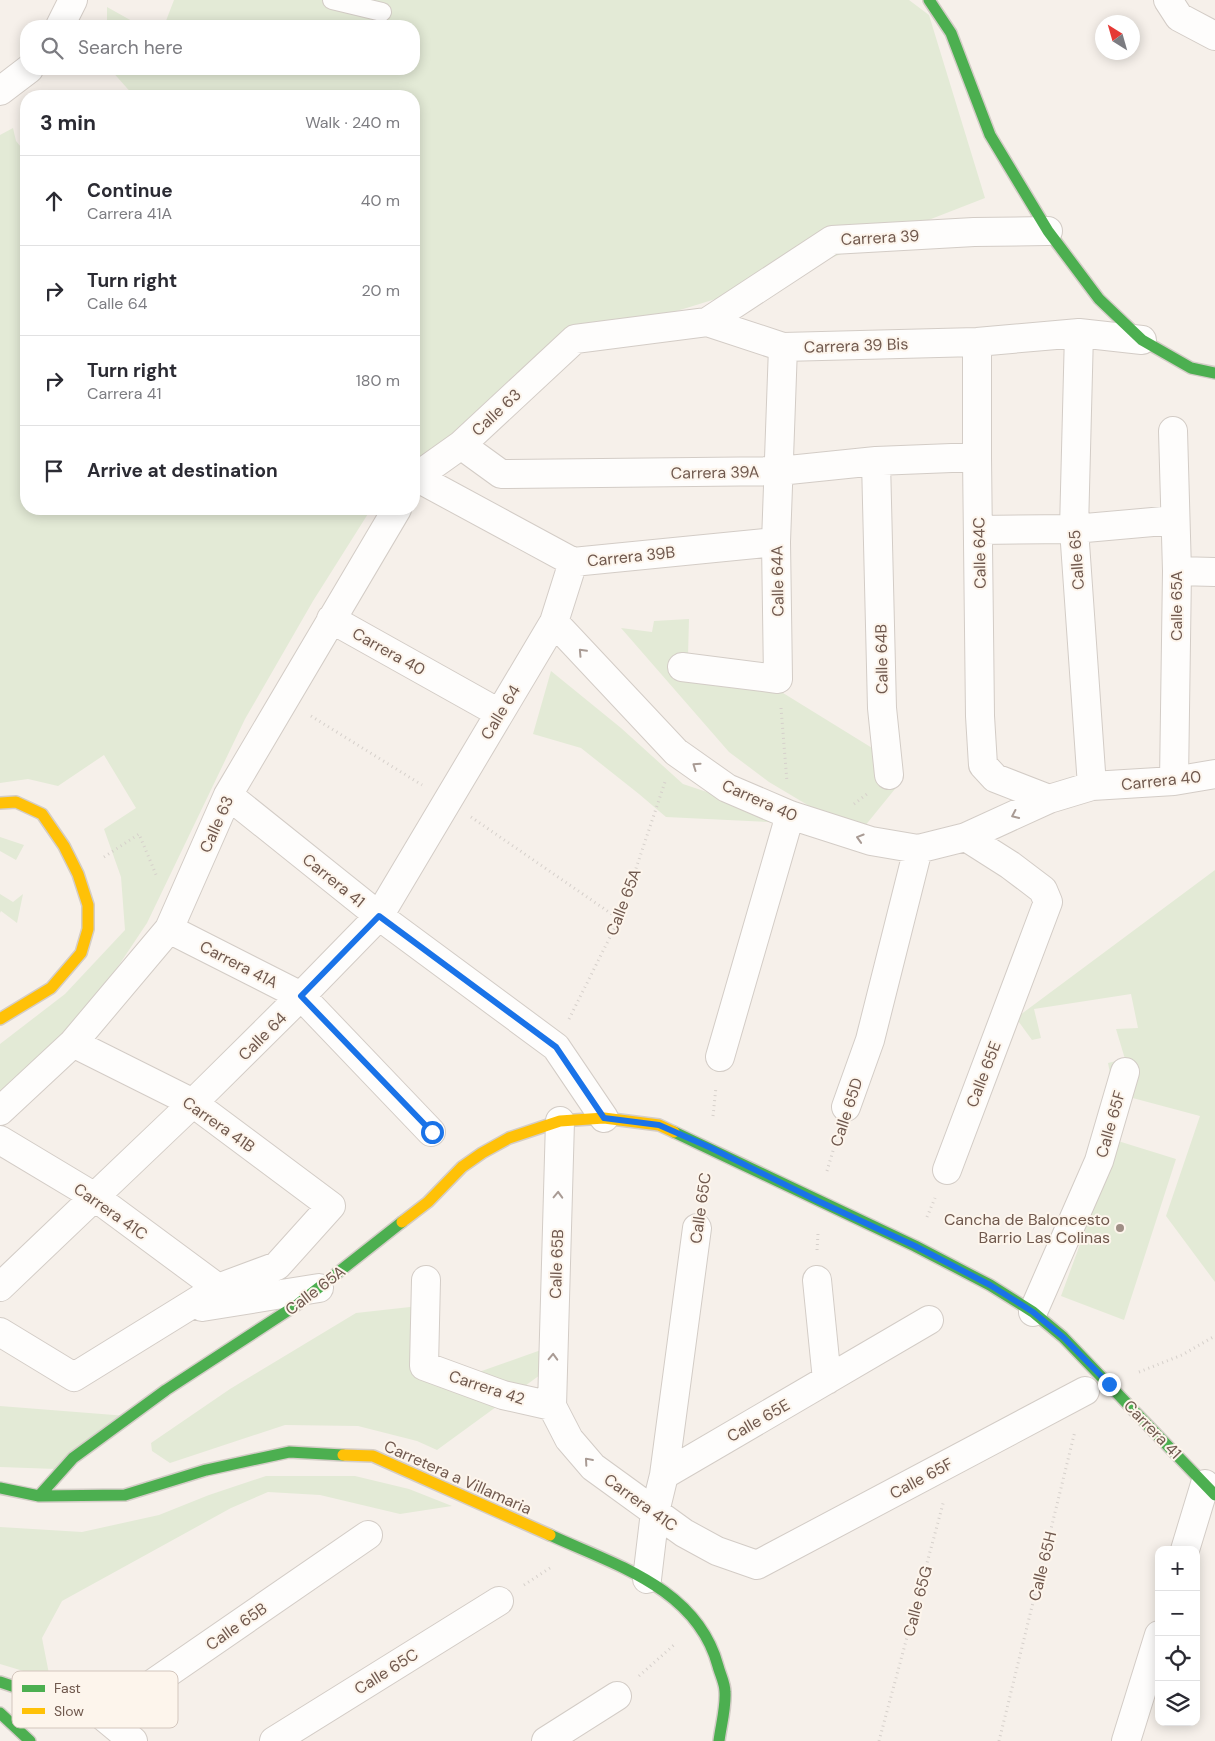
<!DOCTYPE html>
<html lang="en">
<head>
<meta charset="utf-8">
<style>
	body { margin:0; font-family:"DM Sans",sans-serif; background:#f7f7f7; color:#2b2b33 }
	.controls { position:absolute; right:15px; bottom:15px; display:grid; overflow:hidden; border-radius:10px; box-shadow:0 2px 12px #0003 }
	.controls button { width:45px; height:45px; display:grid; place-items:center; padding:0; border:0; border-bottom:1px solid #e1e1e2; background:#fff; color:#2b2b33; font:25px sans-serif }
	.compass { position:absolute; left:1095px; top:15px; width:45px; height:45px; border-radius:50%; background:#fff; box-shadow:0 2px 12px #0003; rotate:323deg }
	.stop { position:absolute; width:15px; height:15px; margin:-11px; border:4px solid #1a73e8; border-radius:50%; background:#fff }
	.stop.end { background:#1a73e8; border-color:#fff; box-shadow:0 1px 5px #0008 }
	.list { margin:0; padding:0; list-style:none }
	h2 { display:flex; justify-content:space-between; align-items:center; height:65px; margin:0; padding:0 20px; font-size:21px }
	h2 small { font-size:16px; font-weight:400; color:#7c7c81 }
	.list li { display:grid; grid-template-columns:32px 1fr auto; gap:15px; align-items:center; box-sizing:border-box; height:90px; padding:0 20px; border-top:1px solid #e1e1e2 }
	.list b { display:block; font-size:19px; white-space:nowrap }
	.list p { margin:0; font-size:16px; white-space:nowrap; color:#7c7c81 }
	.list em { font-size:16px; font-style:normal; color:#7c7c81 }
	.icon { flex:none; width:28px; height:28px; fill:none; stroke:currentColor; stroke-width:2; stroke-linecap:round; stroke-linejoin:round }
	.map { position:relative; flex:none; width:1215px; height:1741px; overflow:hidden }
	.search { position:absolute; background:#fff; box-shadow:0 2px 12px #0003; left:20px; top:20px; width:400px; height:55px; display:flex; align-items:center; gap:12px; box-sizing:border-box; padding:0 18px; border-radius:20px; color:#7c7c81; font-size:19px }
	.panel { position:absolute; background:#fff; box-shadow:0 2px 12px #0003; left:20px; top:90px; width:400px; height:425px; border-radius:20px }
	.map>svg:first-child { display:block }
</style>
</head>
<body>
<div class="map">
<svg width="1215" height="1741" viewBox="0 0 1215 1741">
	<rect width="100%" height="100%" fill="#f6f0ea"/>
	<path fill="#e3ead6" d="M 174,0 L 909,0 L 929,15 L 985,198 L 764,284 L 567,345 L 515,374 L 474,419 L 414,464 L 414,96 L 134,96 L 110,69 L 414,69 L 414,26 L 164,26 Z
		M 107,7 L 141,26 L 107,26 Z
		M 13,128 L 16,141 L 26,153 L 26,509 L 371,509 L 313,601 L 245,719 L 147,923 L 83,1019 L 0,1103 L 0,1044 L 65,994 L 125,930 L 121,877 L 104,829 L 136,808 L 104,755 L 58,786 L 28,779 L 0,783 L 0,135 Z
		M 689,619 L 688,656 L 749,672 L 877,751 L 899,784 L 860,832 L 816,810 L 769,782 L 729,752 L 621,628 L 652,632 L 654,621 Z
		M 551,671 L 621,728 L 683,784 L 770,813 L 769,822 L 666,817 L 639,794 L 581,748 L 533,734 Z
		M 0,837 L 24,845 L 16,860 L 0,851 Z
		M 1215,870 L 1215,1282 L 1166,1216 L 1200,1116 L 1114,1093 L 1108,1063 L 1125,1059 L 1116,1029 L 1138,1028 L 1131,994 L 1034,1009 L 1041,1038 L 1032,1040 L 1016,1018 Z
		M 0,894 L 13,902 L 23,894 L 17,923 L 1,911 L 0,913 Z
		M 1118,1141 L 1176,1159 L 1124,1320 L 1061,1296 Z
		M 437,1304 L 433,1368 L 452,1361 L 459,1379 L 541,1350 L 540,1375 L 437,1450 L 417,1441 L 358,1426 L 285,1425 L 170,1463 L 152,1451 L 151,1443 L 230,1389 L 356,1313 Z
		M 0,1406 L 127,1416 L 56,1469 L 0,1467 Z
		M 266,1476 L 355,1476 L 409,1489 L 452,1506 L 400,1514 L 320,1495 L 268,1492 L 231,1508 L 62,1601 L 42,1638 L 50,1679 L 0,1664 L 0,1527 L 82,1532 L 159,1515 L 209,1495 Z"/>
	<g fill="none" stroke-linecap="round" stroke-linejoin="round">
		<defs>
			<path id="lane" d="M 332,0 L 382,12"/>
			<path id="street" d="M 1168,0 L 1179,17 L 1215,36
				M 60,26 L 73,0
				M 0,91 L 29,69
				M 707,322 L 832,240 L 974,232 L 1048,231
				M 1079,333 L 1074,529 L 1092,786
				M 977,342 L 977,457 L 980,716 L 983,765 L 995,778 L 1049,799
				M 1173,431 L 1177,571 L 1174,781
				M 461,445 L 501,474 L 779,471 L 876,461 L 977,457
				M 876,461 L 882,708 L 889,775
				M 416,477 L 573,562 L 776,542
				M 414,481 L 416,477 L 461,445 L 575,339 L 707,322 L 783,347 L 977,342 L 1079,333 L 1142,340
				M 978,530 L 1074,529 L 1175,520
				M 1177,571 L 1215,572
				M 331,619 L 499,713
				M 554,622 L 676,752 L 727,788 L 790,815 L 871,841 L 918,849 L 966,837 L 1049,799 L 1092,786 L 1174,781 L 1215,774
				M 682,667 L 778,679 L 776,542 L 783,347
				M 228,795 L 379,916 L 556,1047 L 604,1118
				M 169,929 L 301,996 L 431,1132
				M 720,1057 L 790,815
				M 846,1107 L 870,1040 L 918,849
				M 0,1111 L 73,1043 L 169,929 L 228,795 L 397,509
				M 560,1121 L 552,1406 L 569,1439 L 593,1467 L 684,1533 L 717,1551 L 757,1565 L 1085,1391
				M 0,1140 L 95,1197 L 218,1288
				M 947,1170 L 1048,902 L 1043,890 L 1010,865 L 966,837
				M 426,1280 L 424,1366 L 503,1395 L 552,1406
				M 817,1280 L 827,1380
				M 0,1287 L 193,1103 L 301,996 L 379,916 L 554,622 L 573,562
				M 202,1307 L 319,1288
				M 1033,1312 L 1099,1161 L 1125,1072
				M 0,1332 L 74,1377 L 218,1288 L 277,1266 L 331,1206 L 193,1103 L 73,1043
				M 664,1475 L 929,1320
				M 1185,1550 L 1205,1484
				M 647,1579 L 655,1512 L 664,1475 L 697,1228
				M 133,1741 L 104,1717 L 368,1535
				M 274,1741 L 499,1601
				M 546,1741 L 617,1696
				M 1126,1741 L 1159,1635"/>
			<path id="fast" d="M 929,0 L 951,33 L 990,135 L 1048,231 L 1099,299 L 1142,340 L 1191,368 L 1215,373
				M 674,1132 L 915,1246 L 990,1285 L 1033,1312 L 1063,1337 L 1215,1495
				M 0,1488 L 39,1496 L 125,1495 L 206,1470 L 289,1452 L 343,1455
				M 39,1496 L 73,1458 L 166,1390 L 298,1304 L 402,1222
				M 550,1535 C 615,1565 697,1588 718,1666 C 720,1674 725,1683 725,1692 C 726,1708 721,1725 719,1741
				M 0,1682 L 104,1717
				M 0,1713 L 30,1741"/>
			<path id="slow" d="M 0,803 L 16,802 L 42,814 L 64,846 L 78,874 L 88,905 L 88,929 L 81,953 L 51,988 L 0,1019
				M 402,1222 L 428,1202 L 462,1167 L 482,1153 L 509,1138 L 560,1121 L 604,1118 L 659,1125 L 674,1132
				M 343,1455 L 373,1456 L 550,1535"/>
		</defs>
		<use href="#lane" stroke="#d3ccc6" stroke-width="20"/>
		<use href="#street" stroke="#d3ccc6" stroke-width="30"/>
		<use href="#fast" stroke="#d4cdc7" stroke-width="14"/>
		<use href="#slow" stroke="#d4cdc7" stroke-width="14"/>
		<path stroke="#d6d0cb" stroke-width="3" stroke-dasharray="1 4" stroke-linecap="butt" d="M 781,708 L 787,782
			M 311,716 L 422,785
			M 854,804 L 867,794
			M 471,817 L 619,919
			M 104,857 L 139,834 L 157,877
			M 569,1019 L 619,919 L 665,782
			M 713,1116 L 716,1087
			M 827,1171 L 838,1134
			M 701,1200 L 704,1179
			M 927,1217 L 935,1198
			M 817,1250 L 818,1234
			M 1139,1372 L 1182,1355 L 1215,1336
			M 524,1585 L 550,1568
			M 639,1676 L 675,1644
			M 879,1741 L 944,1500
			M 999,1741 L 1075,1431"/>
		<use href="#lane" stroke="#fefdfc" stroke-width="18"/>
		<use href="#street" stroke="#fefdfc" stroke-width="28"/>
		<use href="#fast" stroke="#4caf50" stroke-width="11"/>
		<use href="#slow" stroke="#ffc107" stroke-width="11"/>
	</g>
	<defs><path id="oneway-chevron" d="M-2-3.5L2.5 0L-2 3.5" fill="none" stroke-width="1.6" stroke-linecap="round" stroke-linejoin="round" transform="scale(1.25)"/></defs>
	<g stroke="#a99b94">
		<use href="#oneway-chevron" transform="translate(582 652) rotate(-133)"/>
		<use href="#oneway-chevron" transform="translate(696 766) rotate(-145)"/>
		<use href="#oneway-chevron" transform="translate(1015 815) rotate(155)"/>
		<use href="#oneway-chevron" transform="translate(860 838) rotate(-163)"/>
		<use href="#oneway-chevron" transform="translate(558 1195) rotate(-88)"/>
		<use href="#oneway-chevron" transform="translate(553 1357) rotate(-88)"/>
		<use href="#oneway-chevron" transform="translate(588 1461) rotate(-131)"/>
	</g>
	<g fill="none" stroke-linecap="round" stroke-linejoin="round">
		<path stroke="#1a73e8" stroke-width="6" d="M 432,1132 L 301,996 L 379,916 L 556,1047 L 604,1118 L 659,1125 L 709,1147 L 818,1201 L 915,1246 L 990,1285 L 1033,1312 L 1063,1337 L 1109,1384"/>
	</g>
	<circle fill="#9f8e85" stroke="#fdf5ec" stroke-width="2" cx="1120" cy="1228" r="5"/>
	<g text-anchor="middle" stroke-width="4" stroke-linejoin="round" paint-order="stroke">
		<g font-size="16" fill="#70594e" stroke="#fdf5ec">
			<text transform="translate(880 237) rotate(-3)" y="6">Carrera 39</text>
			<text transform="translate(856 345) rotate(-2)" y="6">Carrera 39 Bis</text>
			<text transform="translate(496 412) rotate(-43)" y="6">Calle 63</text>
			<text transform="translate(715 472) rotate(-1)" y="6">Carrera 39A</text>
			<text transform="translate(979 553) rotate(-91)" y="6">Calle 64C</text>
			<text transform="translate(631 556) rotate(-6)" y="6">Carrera 39B</text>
			<text transform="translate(1076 560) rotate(-94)" y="6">Calle 65</text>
			<text transform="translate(777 581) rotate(-91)" y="6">Calle 64A</text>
			<text transform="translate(1176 606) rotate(-90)" y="6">Calle 65A</text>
			<text transform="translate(389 651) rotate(29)" y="6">Carrera 40</text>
			<text transform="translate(881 659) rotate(-91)" y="6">Calle 64B</text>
			<text transform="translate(500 712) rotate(-59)" y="6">Calle 64</text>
			<text transform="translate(1161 780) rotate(-6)" y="6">Carrera 40</text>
			<text transform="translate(760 800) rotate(24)" y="6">Carrera 40</text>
			<text transform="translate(216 824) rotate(-66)" y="6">Calle 63</text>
			<text transform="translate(334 880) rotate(39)" y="6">Carrera 41</text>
			<text transform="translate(623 902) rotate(-69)" y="6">Calle 65A</text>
			<text transform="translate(239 964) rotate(27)" y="6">Carrera 41A</text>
			<text transform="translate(262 1036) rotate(-45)" y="6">Calle 64</text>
			<text transform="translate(983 1074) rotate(-69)" y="6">Calle 65E</text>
			<text transform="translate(846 1112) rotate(-72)" y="6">Calle 65D</text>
			<text transform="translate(219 1124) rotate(35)" y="6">Carrera 41B</text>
			<text transform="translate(1110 1124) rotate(-74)" y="6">Calle 65F</text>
			<text transform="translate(700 1208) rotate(-82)" y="6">Calle 65C</text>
			<text transform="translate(111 1211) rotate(35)" y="6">Carrera 41C</text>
			<text transform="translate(556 1264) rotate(-88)" y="6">Calle 65B</text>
			<text transform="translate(315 1290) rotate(-37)" y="6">Calle 65A</text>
			<text transform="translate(487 1387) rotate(18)" y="6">Carrera 42</text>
			<text transform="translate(758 1420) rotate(-30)" y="6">Calle 65E</text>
			<text transform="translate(1153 1429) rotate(46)" y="6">Carrera 41</text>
			<text transform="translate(458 1477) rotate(24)" y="6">Carretera a Villamaria</text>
			<text transform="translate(921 1478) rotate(-28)" y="6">Calle 65F</text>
			<text transform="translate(641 1502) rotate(36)" y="6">Carrera 41C</text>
			<text transform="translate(1042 1566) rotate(-76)" y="6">Calle 65H</text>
			<text transform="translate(917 1601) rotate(-75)" y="6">Calle 65G</text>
			<text transform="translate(236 1626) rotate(-35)" y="6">Calle 65B</text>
			<text transform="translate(386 1671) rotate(-32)" y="6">Calle 65C</text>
		</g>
		<g font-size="16" fill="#70594e" stroke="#fdf5ec" text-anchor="end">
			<text x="1110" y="1225">Cancha de Baloncesto<tspan x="1110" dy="18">Barrio Las Colinas</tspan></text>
		</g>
	</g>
	<rect x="12" y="1671" width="166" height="57" rx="8" fill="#fdf5ec" stroke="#d3c6bd" stroke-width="1"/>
	<rect x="22" y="1685" width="23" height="7" fill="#4caf50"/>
	<rect x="22" y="1708" width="23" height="6" fill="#ffc107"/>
	<g font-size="14" fill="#70594e">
		<text x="54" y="1693">Fast</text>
		<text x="54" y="1716">Slow</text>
	</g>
</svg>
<div class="controls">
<button>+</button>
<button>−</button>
<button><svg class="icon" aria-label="locate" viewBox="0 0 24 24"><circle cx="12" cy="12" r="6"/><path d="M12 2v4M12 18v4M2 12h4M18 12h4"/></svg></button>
<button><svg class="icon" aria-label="layers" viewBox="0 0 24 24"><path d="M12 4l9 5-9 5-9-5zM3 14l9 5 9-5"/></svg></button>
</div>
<svg class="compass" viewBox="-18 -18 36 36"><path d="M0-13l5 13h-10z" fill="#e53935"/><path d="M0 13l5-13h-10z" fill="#7c7c81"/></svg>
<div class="stop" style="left:432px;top:1132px"></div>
<div class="stop end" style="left:1109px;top:1384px"></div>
<div class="search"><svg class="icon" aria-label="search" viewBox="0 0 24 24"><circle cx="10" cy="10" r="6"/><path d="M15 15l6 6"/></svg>Search here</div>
<section class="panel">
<h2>3 min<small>Walk · 240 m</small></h2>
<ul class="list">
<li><svg class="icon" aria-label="ahead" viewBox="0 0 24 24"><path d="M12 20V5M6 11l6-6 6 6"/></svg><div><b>Continue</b><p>Carrera 41A</p></div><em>40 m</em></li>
<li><svg class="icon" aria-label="right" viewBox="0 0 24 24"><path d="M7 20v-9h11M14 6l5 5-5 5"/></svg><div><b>Turn right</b><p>Calle 64</p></div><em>20 m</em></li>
<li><svg class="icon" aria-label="right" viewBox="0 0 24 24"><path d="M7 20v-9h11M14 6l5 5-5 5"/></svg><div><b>Turn right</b><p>Carrera 41</p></div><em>180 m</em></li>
<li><svg class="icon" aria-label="arrive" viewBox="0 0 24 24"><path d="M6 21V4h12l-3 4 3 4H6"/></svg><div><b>Arrive at destination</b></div></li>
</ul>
</section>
</div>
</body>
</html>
